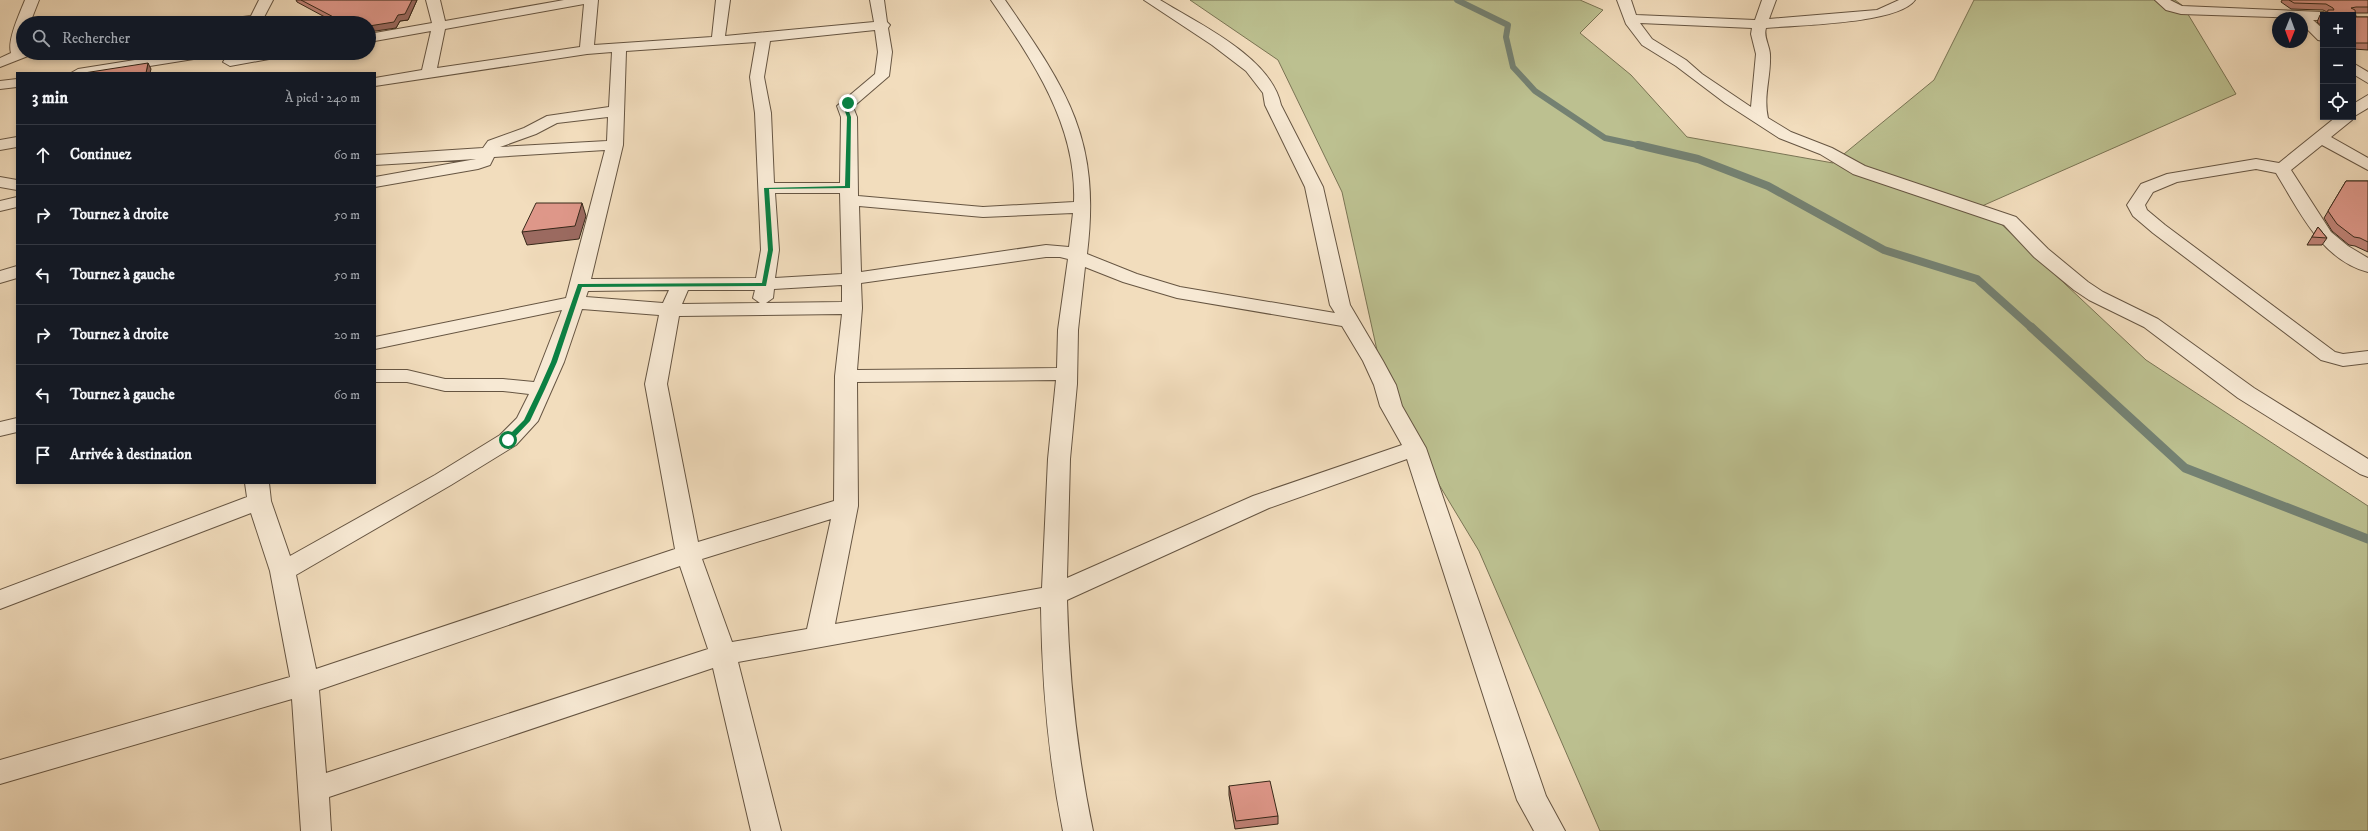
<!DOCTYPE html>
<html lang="fr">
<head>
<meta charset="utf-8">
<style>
	body { margin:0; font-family:"IM FELL DW Pica",serif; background:#20242c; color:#f1f3f6 }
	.controls { position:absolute; right:12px; top:12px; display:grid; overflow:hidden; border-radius:0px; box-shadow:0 2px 6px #0003 }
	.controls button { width:36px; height:36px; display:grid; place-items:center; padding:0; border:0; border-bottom:1px solid #363941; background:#171b24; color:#f1f3f6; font:20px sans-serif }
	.compass { position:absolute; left:2272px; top:12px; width:36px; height:36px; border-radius:50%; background:#171b24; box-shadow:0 2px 6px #0003; rotate:181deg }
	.stop { position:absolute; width:12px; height:12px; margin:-9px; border:3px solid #0b8043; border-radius:50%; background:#fff }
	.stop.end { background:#0b8043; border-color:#fff; box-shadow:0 1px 4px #0008 }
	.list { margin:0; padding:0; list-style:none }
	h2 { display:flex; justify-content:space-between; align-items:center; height:52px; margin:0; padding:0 16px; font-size:17px }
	h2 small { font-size:13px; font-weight:400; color:#9ea1a6 }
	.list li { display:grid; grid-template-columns:26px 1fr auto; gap:12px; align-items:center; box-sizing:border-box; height:60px; padding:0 16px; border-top:1px solid #363941 }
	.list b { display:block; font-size:15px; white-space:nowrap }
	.list em { font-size:13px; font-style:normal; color:#9ea1a6 }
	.icon { flex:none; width:22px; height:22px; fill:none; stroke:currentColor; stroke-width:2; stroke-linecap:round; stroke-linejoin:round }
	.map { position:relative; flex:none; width:2368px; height:831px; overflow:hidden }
	.search { position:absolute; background:#171b24; box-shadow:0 2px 6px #0003; left:16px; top:16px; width:360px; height:44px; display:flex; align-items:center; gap:10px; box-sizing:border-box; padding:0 14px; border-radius:22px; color:#9ea1a6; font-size:15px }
	.panel { position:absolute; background:#171b24; box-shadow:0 2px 6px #0003; left:16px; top:72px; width:360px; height:412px; border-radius:0px }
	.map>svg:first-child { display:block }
</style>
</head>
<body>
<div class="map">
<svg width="2368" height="831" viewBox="0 0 2368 831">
	<rect width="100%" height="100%" fill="#f2ddbd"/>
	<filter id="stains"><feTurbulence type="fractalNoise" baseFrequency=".005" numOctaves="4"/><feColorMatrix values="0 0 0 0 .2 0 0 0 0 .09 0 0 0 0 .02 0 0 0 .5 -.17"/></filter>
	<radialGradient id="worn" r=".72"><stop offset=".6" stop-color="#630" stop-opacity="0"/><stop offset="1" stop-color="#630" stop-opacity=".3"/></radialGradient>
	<path fill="#bcc090" stroke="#7a7454" d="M 1190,0 L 1580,0 L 1603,10 L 1580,33 L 1631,75 L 1687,137 L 1833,163 L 1934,80 L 1974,0 L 2175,0 L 2183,6 L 2236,94 L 1982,206 L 2146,360 L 2368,506 L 2368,831 L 1600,831 L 1479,551 L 1388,400 L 1342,192 L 1278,60 Z"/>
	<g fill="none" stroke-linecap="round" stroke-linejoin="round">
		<path stroke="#748172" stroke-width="6" d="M 1457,0 L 1508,25 L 1506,37 L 1513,67 L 1535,91 L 1605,138 L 1642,146"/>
		<path stroke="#748172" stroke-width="8" d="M 1638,145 L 1698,159 L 1768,186 L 1884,250 L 1977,279 L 2032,328"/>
		<path stroke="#748172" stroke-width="9" d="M 2031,327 L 2185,468 L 2368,539"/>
		<defs>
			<path id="street" d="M 25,0 L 39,0 L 30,23 L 23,23 L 23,53 L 30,53 L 28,56 L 0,67 L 0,58 L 11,53 C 7,40 20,13 25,0 Z
				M 259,0 L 273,0 L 261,23 L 220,23 L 227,19 L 251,16 Z
				M 426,0 L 440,0 L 445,21 L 564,0 L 598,0 L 594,45 L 712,37 L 716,0 L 730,0 L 725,36 L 874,22 L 870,0 L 884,0 L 887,22 L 890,25 L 888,28 L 892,52 L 889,76 L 853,107 L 857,117 L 858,196 L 983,207 L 1074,202 C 1077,125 1033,61 991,0 L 1005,0 C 1068,91 1101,139 1087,254 L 1137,274 L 1180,287 L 1335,313 L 1330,305 L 1305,187 L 1265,105 L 1263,93 L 1246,71 L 1212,45 L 1144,0 L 1160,0 C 1199,24 1271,57 1281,105 L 1323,187 L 1350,305 L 1383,361 L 1396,385 L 1402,406 L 1426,448 L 1546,796 L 1565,831 L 1534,831 L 1517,800 L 1407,459 L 1269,508 L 1067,600 C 1069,678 1077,754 1093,831 L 1063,831 C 1048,756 1042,683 1041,607 L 738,662 L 781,831 L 751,831 L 713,668 L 329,797 L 331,831 L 301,831 L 292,699 L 0,784 L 0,760 L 290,677 L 270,571 L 251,513 L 0,609 L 0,590 L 247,497 L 245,483 L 269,483 L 271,501 L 290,556 L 435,475 L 500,435 L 517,418 L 529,394 L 503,391 L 445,391 L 407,382 L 375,382 L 375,370 L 407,370 L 445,379 L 503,379 L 534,382 L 562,310 L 375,349 L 375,337 L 566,298 L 605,150 L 494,157 L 490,165 L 478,169 L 375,187 L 375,177 L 476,159 L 375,165 L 375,155 L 483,148 L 488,141 L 524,128 L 547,116 L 609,107 L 612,52 L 587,54 L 375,86 L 375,78 L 422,70 L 431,31 L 369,42 L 369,34 L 432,23 ZM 584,4 L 580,47 L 437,68 L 445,29 ZM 875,30 L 878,52 L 875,74 L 837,106 L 841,117 L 840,183 L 774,183 L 771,113 L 764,77 L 770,41 ZM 756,42 L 750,77 L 755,113 L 761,250 L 756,278 L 591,279 L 623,145 L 626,51 ZM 608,117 L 607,141 L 500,147 L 536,134 L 557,123 ZM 775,193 L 840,193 L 842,274 L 775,278 L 779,250 ZM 859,206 L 983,217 L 1073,213 L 1069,247 L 1046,245 L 861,272 ZM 1046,257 L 1060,257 L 1068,259 L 1058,330 L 1057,368 L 857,370 L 862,308 L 861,283 ZM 1085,267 L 1123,282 L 1177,298 L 1342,326 L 1363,361 L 1374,385 L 1380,406 L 1402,445 L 1253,496 L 1067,578 L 1070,459 L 1077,384 L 1078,330 ZM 842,285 L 842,302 L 766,303 L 773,298 L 774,289 ZM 669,290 L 663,303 L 586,297 L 588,291 ZM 688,290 L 755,290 L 753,298 L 760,303 L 682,304 ZM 582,309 L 659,315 L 645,384 L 675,549 L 316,669 L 296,575 L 451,485 L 516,445 L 538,421 L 564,362 ZM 842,314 L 835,376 L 834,501 L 698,542 L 667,384 L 679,316 ZM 1056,380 L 1048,459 L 1042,588 L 835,624 L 858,506 L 857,382 ZM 831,519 L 807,629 L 732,642 L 702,559 ZM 680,566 L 708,649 L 326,773 L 319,690 Z
				M 1617,0 L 1631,0 L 1636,15 L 1755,20 L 1762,0 L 1776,0 L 1769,19 L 1877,10 L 1899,0 L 1915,0 C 1898,24 1797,25 1766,28 C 1763,37 1770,46 1770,55 C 1771,77 1763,96 1768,118 L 1791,132 L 1832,148 L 1865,166 L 2016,217 L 2048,249 L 2088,282 L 2103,292 L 2158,319 L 2254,388 L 2368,459 L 2368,477 L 2360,474 L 2238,398 L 2144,327 L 2089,300 L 2074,290 L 2034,257 L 2004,225 L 1853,174 L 1820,154 L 1779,138 L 1725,103 L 1676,66 L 1642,45 L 1626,24 ZM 1640,23 L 1752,28 L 1751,34 L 1756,54 L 1751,107 L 1702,74 L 1686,60 L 1652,39 Z
				M 2155,0 L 2170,0 L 2182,6 L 2323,12 L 2329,15 L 2323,15 L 2323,20 L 2313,20 L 2323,29 L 2323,41 L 2318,40 L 2302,24 L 2302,18 L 2181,14 L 2166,10 Z
				M 179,53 L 213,53 L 206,57 L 106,73 L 71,73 L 78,69 Z
				M 256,53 L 287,53 L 280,57 L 230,66 L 223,62 L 225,59 Z
				M 2353,63 L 2368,72 L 2368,83 L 2353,74 Z
				M 17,79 L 17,87 L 0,89 L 0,81 Z
				M 2368,95 L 2368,108 L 2353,117 L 2352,120 L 2331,137 L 2368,158 L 2368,170 L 2322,145 L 2291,170 L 2331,232 L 2348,246 L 2368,258 L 2368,272 C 2321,260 2299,210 2276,173 L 2256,169 L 2177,182 L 2153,192 L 2145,205 L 2147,210 L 2165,225 L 2335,352 L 2343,354 L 2368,351 L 2368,363 L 2343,366 L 2321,360 L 2153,233 L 2133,216 L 2127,205 L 2141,184 L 2167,174 L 2256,159 L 2279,163 L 2336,117 L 2353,117 L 2353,104 Z
				M 17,137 L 17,147 L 0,150 L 0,140 Z
				M 0,177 L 17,180 L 17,190 L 0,187 Z
				M 17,197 L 17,207 L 0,211 L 0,201 Z
				M 17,266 L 17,278 L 0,283 L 0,271 Z
				M 17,418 L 17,432 L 0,436 L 0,422 Z"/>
		</defs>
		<use href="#street" stroke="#665542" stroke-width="2"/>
		<use href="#street" fill="#f7e9d4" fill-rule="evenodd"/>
	</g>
	<path fill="#bf8276" stroke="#372819" d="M 296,0 L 417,0 L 408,20 L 400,21 L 396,28 L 369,23 L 336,23 L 297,2 Z
		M 2282,0 L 2368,0 L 2368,13 L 2355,13 L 2356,17 L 2368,17 L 2368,50 L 2353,49 L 2353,15 L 2325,15 L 2327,12 L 2323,10 L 2291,9 L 2281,2 Z
		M 2320,15 L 2323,15 L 2323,27 L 2317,22 Z
		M 2346,181 L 2368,181 L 2368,252 L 2355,246 L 2349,245 L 2332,231 L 2324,218 Z
		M 2318,227 L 2327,238 L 2322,245 L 2307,245 Z
		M 1229,786 L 1278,816 L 1278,824 L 1235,829 L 1229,795 Z"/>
	<path fill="#9b6a60" stroke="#372819" d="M 412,0 L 417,0 L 408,20 L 400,21 L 396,28 L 369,32 L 369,26 L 398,15 Z
		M 353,21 L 354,23 L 344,23 L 343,22 Z
		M 148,63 L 151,69 L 150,73 L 146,73 Z
		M 582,203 L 586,216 L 579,239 L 527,245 L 522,232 Z"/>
	<path fill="#de9789" stroke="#372819" d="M 301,0 L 412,0 L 405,14 L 398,15 L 394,22 L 369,26 L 369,23 L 353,23 L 353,21 L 343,22 Z
		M 2289,0 L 2368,0 L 2368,7 L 2356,7 L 2351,8 L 2355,10 L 2356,17 L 2368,17 L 2368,43 L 2353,43 L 2353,15 L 2327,15 L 2328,10 L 2334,10 L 2333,8 L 2326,4 L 2294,3 Z
		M 148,63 L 146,73 L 84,73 Z
		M 2346,181 L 2368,181 L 2368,242 L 2360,238 L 2354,237 L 2337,224 L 2328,211 Z
		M 536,203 L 582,203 L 575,226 L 522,232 Z
		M 2318,227 L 2327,238 L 2312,237 Z
		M 1270,781 L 1278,816 L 1236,821 L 1229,786 Z"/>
	<path fill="#0b8043" d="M 846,102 L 850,103 L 847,106 L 851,117 L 850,188 L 769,189 L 773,250 L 766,286 L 582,287 L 557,362 L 545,389 L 530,421 L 511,441 L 506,441 L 506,438 L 524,420 L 539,389 L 551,362 L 578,284 L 762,283 L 768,250 L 764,188 L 845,186 L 847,117 L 843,106 Z"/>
	<rect width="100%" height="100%" filter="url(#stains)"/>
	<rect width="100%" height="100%" fill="url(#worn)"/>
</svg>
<div class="controls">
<button>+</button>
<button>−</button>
<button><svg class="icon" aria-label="locate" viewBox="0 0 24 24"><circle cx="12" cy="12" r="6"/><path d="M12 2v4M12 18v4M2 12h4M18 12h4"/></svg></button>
</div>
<svg class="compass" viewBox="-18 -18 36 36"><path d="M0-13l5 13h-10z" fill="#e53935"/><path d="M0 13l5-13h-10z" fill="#9ea1a6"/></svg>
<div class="stop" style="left:508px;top:440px"></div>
<div class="stop end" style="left:848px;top:103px"></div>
<div class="search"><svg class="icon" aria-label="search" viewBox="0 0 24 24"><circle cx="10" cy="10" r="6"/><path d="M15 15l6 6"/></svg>Rechercher</div>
<section class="panel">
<h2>3 min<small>À pied · 240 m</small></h2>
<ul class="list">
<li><svg class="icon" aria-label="ahead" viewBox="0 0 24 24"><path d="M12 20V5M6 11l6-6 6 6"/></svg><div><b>Continuez</b></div><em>60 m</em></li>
<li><svg class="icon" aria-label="right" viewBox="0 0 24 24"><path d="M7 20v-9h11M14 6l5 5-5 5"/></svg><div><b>Tournez à droite</b></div><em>50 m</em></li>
<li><svg class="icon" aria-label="left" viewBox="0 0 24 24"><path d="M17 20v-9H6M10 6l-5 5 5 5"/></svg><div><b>Tournez à gauche</b></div><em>50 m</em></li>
<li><svg class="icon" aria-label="right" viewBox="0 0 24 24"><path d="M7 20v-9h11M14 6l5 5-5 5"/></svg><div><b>Tournez à droite</b></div><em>20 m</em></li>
<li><svg class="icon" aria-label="left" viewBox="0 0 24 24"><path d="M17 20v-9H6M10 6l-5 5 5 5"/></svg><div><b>Tournez à gauche</b></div><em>60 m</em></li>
<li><svg class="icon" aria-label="arrive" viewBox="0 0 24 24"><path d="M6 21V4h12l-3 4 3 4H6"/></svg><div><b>Arrivée à destination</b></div></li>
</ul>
</section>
</div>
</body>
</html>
